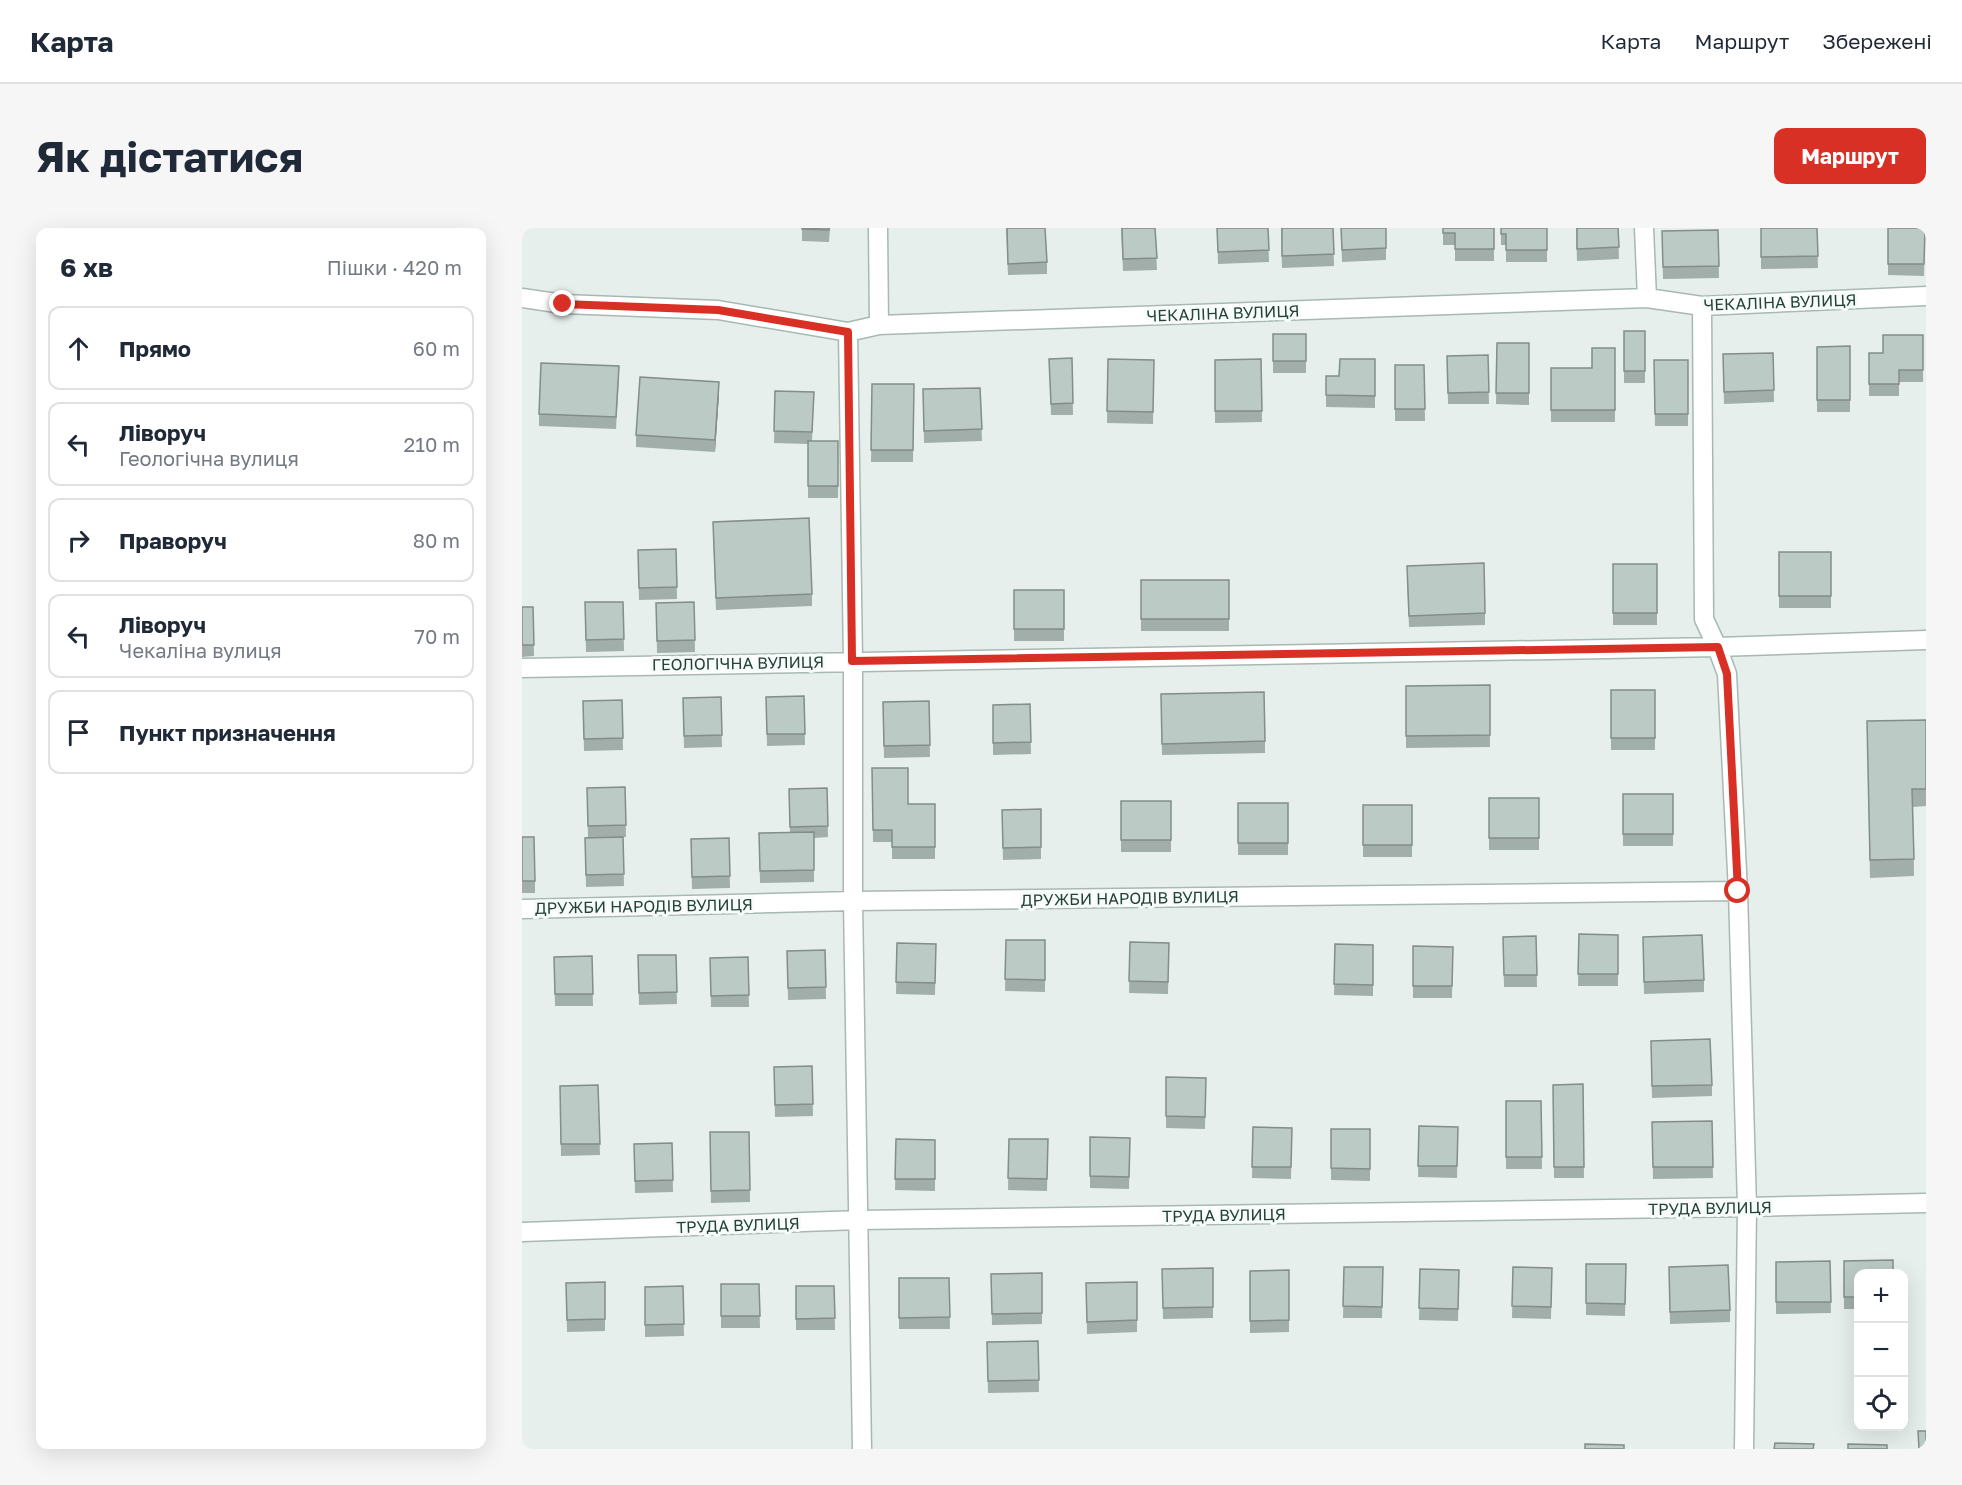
<!DOCTYPE html>
<html lang="uk">
<head>
<meta charset="utf-8">
<style>
	body { margin:0; font-family:"Golos Text",sans-serif; background:#f6f6f7; color:#1f2937 }
	.controls { position:absolute; right:18px; bottom:18px; display:grid; overflow:hidden; border-radius:12px; box-shadow:0 6px 24px #0002 }
	.controls button { width:54px; height:54px; display:grid; place-items:center; padding:0; border:0; border-bottom:2px solid #e0e1e3; background:#fff; color:#1f2937; font:30px sans-serif }
	.stop { position:absolute; width:18px; height:18px; margin:-14px; border:4px solid #d93025; border-radius:50%; background:#fff }
	.stop.end { background:#d93025; border-color:#fff; box-shadow:0 2px 6px #0008 }
	.list { margin:0; padding:0; list-style:none }
	h2 { display:flex; justify-content:space-between; align-items:center; height:78px; margin:0; padding:0 24px; font-size:26px }
	h2 small { font-size:20px; font-weight:400; color:#747a83 }
	.list li { display:grid; grid-template-columns:39px 1fr auto; gap:18px; align-items:center; box-sizing:border-box; height:84px; margin:0 12px 12px; padding:0 12px; border:2px solid #e0e1e3; border-radius:12px }
	.list b { display:block; font-size:22px; white-space:nowrap }
	.list p { margin:0; font-size:20px; white-space:nowrap; color:#747a83 }
	.list em { font-size:20px; font-style:normal; color:#747a83 }
	.icon { flex:none; width:33px; height:33px; fill:none; stroke:currentColor; stroke-width:2; stroke-linecap:round; stroke-linejoin:round }
	.map { position:relative; flex:none; width:1404px; height:1221px; overflow:hidden; border-radius:12px }
	header { display:flex; align-items:center; gap:36px; box-sizing:border-box; height:84px; padding:0 30px; background:#fff; border-bottom:2px solid #e0e1e3 }
	header strong { font-size:28px }
	nav { display:flex; gap:33px; margin-inline-start:auto; font-size:21px }
	.intro { display:flex; align-items:center; justify-content:space-between; box-sizing:border-box; height:144px; padding:0 36px }
	h1 { margin:0; font-size:42px }
	.button { padding:15px 27px; border-radius:12px; background:#d93025; color:#fff; font-size:21px; font-weight:700 }
	main { display:flex; gap:36px; padding:0 36px }
	aside { flex:1; background:#fff; border-radius:12px; box-shadow:0 6px 24px #0002 }
	.map>svg:first-child { display:block }
</style>
</head>
<body>
<header>
<strong>Карта</strong>
<nav><a>Карта</a><a>Маршрут</a><a>Збережені</a></nav>
</header>
<div class="intro"><h1>Як дістатися</h1><a class="button">Маршрут</a></div>
<main>
<aside>
<h2>6 хв<small>Пішки · 420 m</small></h2>
<ul class="list">
<li><svg class="icon" aria-label="ahead" viewBox="0 0 24 24"><path d="M12 20V5M6 11l6-6 6 6"/></svg><div><b>Прямо</b></div><em>60 m</em></li>
<li><svg class="icon" aria-label="left" viewBox="0 0 24 24"><path d="M17 20v-9H6M10 6l-5 5 5 5"/></svg><div><b>Ліворуч</b><p>Геологічна вулиця</p></div><em>210 m</em></li>
<li><svg class="icon" aria-label="right" viewBox="0 0 24 24"><path d="M7 20v-9h11M14 6l5 5-5 5"/></svg><div><b>Праворуч</b></div><em>80 m</em></li>
<li><svg class="icon" aria-label="left" viewBox="0 0 24 24"><path d="M17 20v-9H6M10 6l-5 5 5 5"/></svg><div><b>Ліворуч</b><p>Чекаліна вулиця</p></div><em>70 m</em></li>
<li><svg class="icon" aria-label="arrive" viewBox="0 0 24 24"><path d="M6 21V4h12l-3 4 3 4H6"/></svg><div><b>Пункт призначення</b></div></li>
</ul>
</aside>
<div class="map">
<svg width="1404" height="1221" viewBox="0 0 1404 1221">
	<rect width="100%" height="100%" fill="#e6efeb"/>
	<g fill="none" stroke-linecap="round" stroke-linejoin="round">
		<defs>
			<path id="minor" d="M 356,0 L 357,97
				M 1122,0 L 1125,70
				M 0,70 L 41,76 L 196,82 L 326,104 L 357,97 L 1125,70 L 1180,78 L 1404,68
				M 1180,78 L 1182,391 L 1195,419 L 1205,446 L 1216,663 L 1225,979 L 1222,1221
				M 326,104 L 331,433 L 331,673 L 340,1221
				M 0,440 L 1195,419 L 1404,412
				M 0,681 L 331,673 L 1216,663
				M 0,1004 L 337,992 L 1225,979 L 1404,975"/>
		</defs>
		<use href="#minor" stroke="#a8b8b2" stroke-width="21"/>
		<use href="#minor" stroke="#fff" stroke-width="18"/>
	</g>
	<path fill="#a1aea9" d="M 280,0 L 308,0 L 307,14 L 280,13 Z
		M 484,0 L 525,34 L 525,46 L 486,47 Z
		M 599,0 L 633,0 L 635,42 L 601,43 Z
		M 695,0 L 746,0 L 747,34 L 696,36 Z
		M 759,0 L 811,0 L 812,38 L 760,40 Z
		M 819,0 L 864,0 L 864,32 L 820,34 Z
		M 921,0 L 972,0 L 972,33 L 933,33 L 933,17 L 921,17 Z
		M 979,0 L 1025,0 L 1025,34 L 984,34 L 984,17 L 979,17 Z
		M 1054,0 L 1096,0 L 1097,31 L 1055,33 Z
		M 1239,0 L 1295,0 L 1296,40 L 1239,41 Z
		M 1366,0 L 1403,0 L 1402,48 L 1366,47 Z
		M 1196,2 L 1197,50 L 1141,51 L 1140,3 Z
		M 1102,103 L 1123,103 L 1123,155 L 1102,155 Z
		M 751,106 L 784,106 L 784,145 L 751,145 Z
		M 1401,107 L 1401,154 L 1377,154 L 1377,168 L 1347,168 L 1347,125 L 1361,125 Z
		M 975,115 L 1007,115 L 1007,177 L 974,176 Z
		M 1328,118 L 1328,184 L 1295,184 L 1295,119 Z
		M 1093,120 L 1093,194 L 1029,194 L 1029,140 L 1070,140 Z
		M 1251,125 L 1252,174 L 1202,176 L 1201,126 Z
		M 966,127 L 967,176 L 926,176 L 925,128 Z
		M 550,130 L 551,187 L 529,187 L 527,131 Z
		M 586,131 L 632,132 L 631,196 L 585,195 Z
		M 739,131 L 740,194 L 693,195 L 693,132 Z
		M 853,131 L 853,180 L 804,179 L 804,148 L 817,148 Z
		M 1132,132 L 1166,132 L 1166,198 L 1133,198 Z
		M 873,137 L 902,137 L 903,193 L 873,193 Z
		M 97,150 L 94,201 L 17,198 L 17,186 Z
		M 350,156 L 392,156 L 391,234 L 349,234 Z
		M 458,160 L 460,213 L 402,215 L 401,161 Z
		M 253,163 L 292,164 L 290,213 L 316,213 L 316,270 L 286,270 L 286,216 L 252,215 Z
		M 197,166 L 193,224 L 114,219 L 114,207 Z
		M 191,305 L 290,366 L 290,378 L 194,382 Z
		M 154,321 L 155,371 L 117,372 L 116,322 Z
		M 1257,324 L 1309,324 L 1309,380 L 1257,380 Z
		M 1091,336 L 1135,336 L 1135,397 L 1091,397 Z
		M 885,350 L 963,385 L 963,397 L 887,399 Z
		M 619,352 L 707,352 L 707,403 L 619,403 Z
		M 492,362 L 542,362 L 542,413 L 492,413 Z
		M 63,374 L 101,374 L 102,423 L 64,424 Z
		M 172,374 L 173,424 L 135,425 L 134,375 Z
		M 0,379 L 11,379 L 12,428 L 0,429 Z
		M 968,457 L 968,519 L 884,520 L 884,458 Z
		M 1089,462 L 1133,462 L 1133,522 L 1089,522 Z
		M 639,466 L 743,513 L 743,525 L 640,527 Z
		M 282,468 L 283,517 L 245,518 L 244,469 Z
		M 199,469 L 200,519 L 162,520 L 161,470 Z
		M 100,472 L 101,522 L 62,523 L 61,473 Z
		M 407,473 L 408,529 L 362,530 L 361,474 Z
		M 508,476 L 509,526 L 471,527 L 471,477 Z
		M 1404,492 L 1404,578 L 1391,579 L 1392,648 L 1348,650 L 1345,493 Z
		M 350,540 L 386,576 L 413,576 L 413,631 L 370,631 L 370,614 L 351,614 Z
		M 103,559 L 104,609 L 101,609 L 102,658 L 64,659 L 63,610 L 66,609 L 65,560 Z
		M 305,560 L 306,609 L 292,610 L 292,654 L 238,655 L 237,605 L 268,604 L 267,561 Z
		M 1101,566 L 1151,566 L 1151,618 L 1101,618 Z
		M 967,570 L 1017,570 L 1017,622 L 967,622 Z
		M 599,573 L 649,573 L 649,624 L 599,624 Z
		M 716,575 L 766,575 L 766,627 L 716,627 Z
		M 841,577 L 890,577 L 890,629 L 841,629 Z
		M 519,581 L 519,631 L 481,632 L 480,582 Z
		M 0,609 L 13,653 L 13,665 L 0,665 Z
		M 207,610 L 208,660 L 170,661 L 169,611 Z
		M 1057,706 L 1096,707 L 1096,758 L 1056,758 Z
		M 1014,708 L 1015,759 L 982,759 L 981,709 Z
		M 484,712 L 523,712 L 523,764 L 483,763 Z
		M 608,714 L 647,715 L 646,766 L 607,765 Z
		M 375,715 L 414,716 L 413,767 L 374,766 Z
		M 813,716 L 851,717 L 851,768 L 812,767 Z
		M 891,718 L 931,719 L 930,770 L 891,770 Z
		M 1121,721 L 1182,752 L 1182,764 L 1122,766 Z
		M 303,722 L 304,771 L 266,772 L 265,723 Z
		M 116,727 L 154,727 L 155,776 L 117,777 Z
		M 70,728 L 71,778 L 33,778 L 32,729 Z
		M 226,729 L 227,779 L 189,779 L 188,730 Z
		M 1129,825 L 1190,857 L 1190,868 L 1130,870 Z
		M 290,838 L 291,888 L 253,889 L 252,839 Z
		M 644,849 L 684,850 L 683,901 L 644,900 Z
		M 1061,856 L 1062,950 L 1032,950 L 1031,857 Z
		M 76,857 L 78,927 L 39,928 L 38,858 Z
		M 984,873 L 1019,873 L 1020,941 L 984,941 Z
		M 1190,893 L 1191,950 L 1131,951 L 1130,894 Z
		M 897,898 L 936,899 L 935,950 L 896,949 Z
		M 731,899 L 770,900 L 769,951 L 730,950 Z
		M 809,901 L 848,901 L 848,953 L 809,952 Z
		M 188,904 L 227,904 L 228,974 L 189,975 Z
		M 568,909 L 608,910 L 607,961 L 568,960 Z
		M 374,911 L 413,912 L 413,963 L 373,962 Z
		M 487,911 L 526,911 L 525,963 L 486,962 Z
		M 150,915 L 151,964 L 113,965 L 112,916 Z
		M 1308,1033 L 1309,1085 L 1254,1086 L 1254,1034 Z
		M 1322,1033 L 1336,1046 L 1336,1081 L 1322,1081 Z
		M 1064,1036 L 1104,1036 L 1103,1088 L 1064,1087 Z
		M 822,1039 L 861,1039 L 860,1090 L 821,1090 Z
		M 991,1039 L 1030,1040 L 1029,1091 L 990,1090 Z
		M 691,1040 L 691,1090 L 641,1091 L 640,1041 Z
		M 898,1041 L 937,1042 L 936,1093 L 897,1092 Z
		M 767,1042 L 767,1104 L 728,1105 L 728,1043 Z
		M 520,1045 L 520,1096 L 470,1097 L 469,1046 Z
		M 377,1050 L 427,1050 L 428,1101 L 377,1101 Z
		M 1147,1050 L 1208,1082 L 1208,1094 L 1148,1096 Z
		M 83,1054 L 83,1103 L 45,1104 L 44,1055 Z
		M 615,1054 L 615,1104 L 565,1106 L 564,1055 Z
		M 199,1056 L 237,1056 L 238,1100 L 199,1100 Z
		M 161,1058 L 162,1108 L 123,1109 L 123,1059 Z
		M 274,1058 L 312,1058 L 313,1102 L 274,1102 Z
		M 516,1113 L 517,1164 L 466,1165 L 465,1114 Z"/>
	<path fill="#838d89" d="M 197,154 L 197,166 L 193,224 L 193,212 Z"/>
	<path fill="#bbcac4" stroke="#838d89" stroke-width="1.5" d="M 280,0 L 307,0 L 307,2 L 280,1 Z
		M 485,0 L 523,0 L 525,34 L 486,36 Z
		M 600,0 L 633,0 L 635,30 L 601,31 Z
		M 695,0 L 746,0 L 747,22 L 696,24 Z
		M 760,0 L 811,0 L 812,26 L 760,28 Z
		M 819,0 L 864,0 L 864,20 L 820,22 Z
		M 921,0 L 972,0 L 972,21 L 933,21 L 933,5 L 921,5 Z
		M 979,0 L 1025,0 L 1025,22 L 984,22 L 984,6 L 979,6 Z
		M 1055,0 L 1096,0 L 1097,19 L 1055,21 Z
		M 1239,0 L 1295,0 L 1296,28 L 1239,29 Z
		M 1366,0 L 1403,0 L 1402,36 L 1366,36 Z
		M 1196,2 L 1197,38 L 1141,39 L 1140,3 Z
		M 1102,103 L 1123,103 L 1123,143 L 1102,143 Z
		M 751,106 L 784,106 L 784,133 L 751,133 Z
		M 1361,107 L 1401,107 L 1401,142 L 1377,142 L 1377,156 L 1347,156 L 1347,125 L 1361,125 Z
		M 975,115 L 1007,115 L 1007,165 L 974,165 Z
		M 1328,118 L 1328,172 L 1295,172 L 1295,119 Z
		M 1070,120 L 1093,120 L 1093,182 L 1029,182 L 1029,140 L 1070,140 Z
		M 1251,125 L 1252,162 L 1202,164 L 1201,126 Z
		M 966,127 L 967,164 L 926,165 L 925,128 Z
		M 550,130 L 551,175 L 529,176 L 527,131 Z
		M 586,131 L 632,132 L 631,184 L 585,183 Z
		M 739,131 L 740,183 L 693,183 L 693,132 Z
		M 818,131 L 853,131 L 853,168 L 804,167 L 804,148 L 817,148 Z
		M 1132,132 L 1166,132 L 1166,186 L 1133,186 Z
		M 19,135 L 97,138 L 94,189 L 17,186 Z
		M 873,137 L 902,137 L 903,181 L 873,181 Z
		M 118,149 L 197,154 L 193,212 L 114,207 Z
		M 350,156 L 392,156 L 391,222 L 349,222 Z
		M 458,160 L 460,201 L 402,203 L 401,161 Z
		M 253,163 L 292,164 L 290,204 L 252,203 Z
		M 286,213 L 316,213 L 316,258 L 286,258 Z
		M 287,290 L 290,366 L 194,370 L 191,294 Z
		M 154,321 L 155,359 L 117,360 L 116,322 Z
		M 1257,324 L 1309,324 L 1309,368 L 1257,368 Z
		M 962,335 L 963,385 L 887,388 L 885,338 Z
		M 1091,336 L 1135,336 L 1135,385 L 1091,385 Z
		M 619,352 L 707,352 L 707,391 L 619,391 Z
		M 492,362 L 542,362 L 542,401 L 492,401 Z
		M 63,374 L 101,374 L 102,411 L 64,412 Z
		M 172,374 L 173,412 L 135,413 L 134,375 Z
		M 0,379 L 11,379 L 12,417 L 0,417 Z
		M 968,457 L 968,507 L 884,508 L 884,458 Z
		M 1089,462 L 1133,462 L 1133,510 L 1089,510 Z
		M 742,464 L 743,513 L 640,516 L 639,466 Z
		M 282,468 L 283,506 L 245,506 L 244,469 Z
		M 199,469 L 200,507 L 162,508 L 161,470 Z
		M 100,472 L 101,510 L 62,511 L 61,473 Z
		M 407,473 L 408,517 L 362,518 L 361,474 Z
		M 508,476 L 509,514 L 471,515 L 471,477 Z
		M 1404,492 L 1404,561 L 1390,561 L 1392,631 L 1348,632 L 1345,493 Z
		M 350,540 L 386,540 L 386,576 L 413,576 L 413,619 L 370,619 L 370,602 L 351,602 Z
		M 103,559 L 104,597 L 66,598 L 65,560 Z
		M 305,560 L 306,598 L 268,599 L 267,561 Z
		M 1101,566 L 1151,566 L 1151,606 L 1101,606 Z
		M 967,570 L 1017,570 L 1017,610 L 967,610 Z
		M 599,573 L 649,573 L 649,612 L 599,612 Z
		M 716,575 L 766,575 L 766,615 L 716,615 Z
		M 841,577 L 890,577 L 890,617 L 841,617 Z
		M 519,581 L 519,619 L 481,620 L 480,582 Z
		M 292,604 L 292,642 L 238,643 L 237,605 Z
		M 0,609 L 12,609 L 13,653 L 0,653 Z
		M 101,609 L 102,646 L 64,647 L 63,610 Z
		M 207,610 L 208,648 L 170,649 L 169,611 Z
		M 1057,706 L 1096,707 L 1096,746 L 1056,746 Z
		M 1180,707 L 1182,752 L 1122,754 L 1121,709 Z
		M 1014,708 L 1015,747 L 982,747 L 981,709 Z
		M 484,712 L 523,712 L 523,752 L 483,751 Z
		M 608,714 L 647,715 L 646,754 L 607,753 Z
		M 375,715 L 414,716 L 413,755 L 374,754 Z
		M 813,716 L 851,717 L 851,757 L 812,756 Z
		M 891,718 L 931,719 L 930,758 L 891,758 Z
		M 303,722 L 304,759 L 266,760 L 265,723 Z
		M 116,727 L 154,727 L 155,764 L 117,765 Z
		M 70,728 L 71,766 L 33,766 L 32,729 Z
		M 226,729 L 227,767 L 189,768 L 188,730 Z
		M 1188,811 L 1190,857 L 1130,858 L 1129,813 Z
		M 290,838 L 291,876 L 253,877 L 252,839 Z
		M 644,849 L 684,850 L 683,889 L 644,888 Z
		M 1061,856 L 1062,939 L 1032,939 L 1031,857 Z
		M 76,857 L 78,916 L 39,916 L 38,858 Z
		M 984,873 L 1019,873 L 1020,929 L 984,929 Z
		M 1190,893 L 1191,939 L 1131,939 L 1130,894 Z
		M 897,898 L 936,899 L 935,938 L 896,938 Z
		M 731,899 L 770,900 L 769,939 L 730,939 Z
		M 809,901 L 848,901 L 848,941 L 809,940 Z
		M 188,904 L 227,904 L 228,962 L 189,963 Z
		M 568,909 L 608,910 L 607,949 L 568,948 Z
		M 374,911 L 413,912 L 413,951 L 373,951 Z
		M 487,911 L 526,911 L 525,951 L 486,950 Z
		M 150,915 L 151,952 L 113,953 L 112,916 Z
		M 1371,1032 L 1371,1046 L 1336,1046 L 1336,1069 L 1322,1069 L 1322,1033 Z
		M 1308,1033 L 1309,1074 L 1254,1074 L 1254,1034 Z
		M 1064,1036 L 1104,1036 L 1103,1076 L 1064,1075 Z
		M 1206,1037 L 1208,1082 L 1148,1084 L 1147,1039 Z
		M 822,1039 L 861,1039 L 860,1079 L 821,1078 Z
		M 991,1039 L 1030,1040 L 1029,1079 L 990,1078 Z
		M 691,1040 L 691,1079 L 641,1080 L 640,1041 Z
		M 898,1041 L 937,1042 L 936,1081 L 897,1080 Z
		M 767,1042 L 767,1092 L 728,1093 L 728,1043 Z
		M 520,1045 L 520,1085 L 470,1086 L 469,1046 Z
		M 377,1050 L 427,1050 L 428,1089 L 377,1090 Z
		M 83,1054 L 83,1091 L 45,1092 L 44,1055 Z
		M 615,1054 L 615,1092 L 565,1094 L 564,1055 Z
		M 199,1056 L 237,1056 L 238,1088 L 199,1088 Z
		M 161,1058 L 162,1096 L 123,1097 L 123,1059 Z
		M 274,1058 L 312,1058 L 313,1090 L 274,1091 Z
		M 516,1113 L 517,1152 L 466,1153 L 465,1114 Z
		M 1396,1203 L 1404,1203 L 1404,1221 L 1397,1221 Z
		M 1253,1215 L 1292,1216 L 1291,1221 L 1252,1221 Z
		M 1063,1216 L 1102,1217 L 1102,1221 L 1063,1221 Z
		M 1326,1216 L 1365,1217 L 1365,1221 L 1326,1221 Z"/>
	<g fill="none" stroke-linecap="round" stroke-linejoin="round">
		<path stroke="#d93025" stroke-width="8" d="M 41,76 L 196,82 L 326,104 L 330,433 L 1196,419 L 1205,446 L 1216,663"/>
	</g>
	<g text-anchor="middle" stroke-width="6" stroke-linejoin="round" paint-order="stroke">
		<g font-size="16" fill="#24423a" stroke="#f7fbf9">
			<text transform="translate(1258 74) rotate(-2)" y="6">ЧЕКАЛІНА ВУЛИЦЯ</text>
			<text transform="translate(701 85) rotate(-2)" y="6">ЧЕКАЛІНА ВУЛИЦЯ</text>
			<text transform="translate(216 435) rotate(-1)" y="6">ГЕОЛОГІЧНА ВУЛИЦЯ</text>
			<text transform="translate(608 670) rotate(-1)" y="6">ДРУЖБИ НАРОДІВ ВУЛИЦЯ</text>
			<text transform="translate(122 678) rotate(-1)" y="6">ДРУЖБИ НАРОДІВ ВУЛИЦЯ</text>
			<text transform="translate(1188 980) rotate(-1)" y="6">ТРУДА ВУЛИЦЯ</text>
			<text transform="translate(702 987) rotate(-1)" y="6">ТРУДА ВУЛИЦЯ</text>
			<text transform="translate(216 997) rotate(-2)" y="6">ТРУДА ВУЛИЦЯ</text>
		</g>
	</g>
</svg>
<div class="controls">
<button>+</button>
<button>−</button>
<button><svg class="icon" aria-label="locate" viewBox="0 0 24 24"><circle cx="12" cy="12" r="6"/><path d="M12 2v4M12 18v4M2 12h4M18 12h4"/></svg></button>
</div>
<div class="stop" style="left:1216px;top:663px"></div>
<div class="stop end" style="left:41px;top:76px"></div>
</div>
</main>
</body>
</html>
